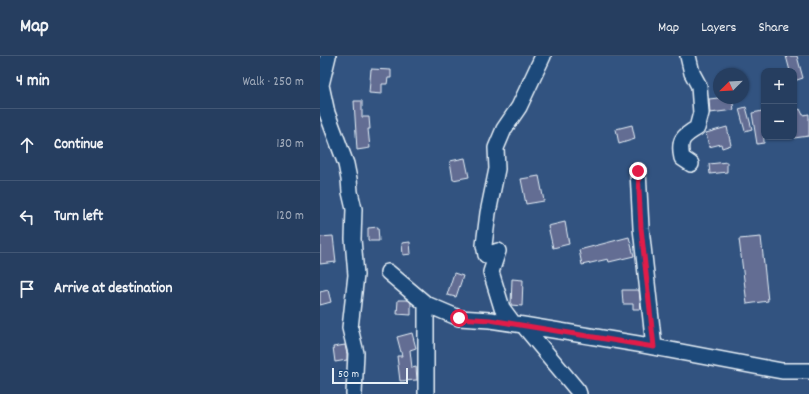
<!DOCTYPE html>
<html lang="en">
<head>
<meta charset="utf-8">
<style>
	body { margin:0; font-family:Dekko,sans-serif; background:#324969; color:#f1f3f6 }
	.controls { position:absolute; right:12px; top:12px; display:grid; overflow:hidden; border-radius:8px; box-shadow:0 1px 3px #0004 }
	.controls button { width:36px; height:36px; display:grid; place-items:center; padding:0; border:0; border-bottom:1px solid #425775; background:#263e60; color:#f1f3f6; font:20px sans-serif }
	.compass { position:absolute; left:393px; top:12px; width:36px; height:36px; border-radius:50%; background:#263e60; box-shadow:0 1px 3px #0004; rotate:246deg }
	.scale { position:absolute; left:12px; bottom:10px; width:76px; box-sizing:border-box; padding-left:4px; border:2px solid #e8f1f8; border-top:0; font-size:11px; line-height:14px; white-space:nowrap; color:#e8f1f8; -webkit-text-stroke:3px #1f4a7a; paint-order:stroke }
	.stop { position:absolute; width:12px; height:12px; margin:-9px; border:3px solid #e11d48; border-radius:50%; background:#fff }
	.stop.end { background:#e11d48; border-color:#fff; box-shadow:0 1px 4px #0008 }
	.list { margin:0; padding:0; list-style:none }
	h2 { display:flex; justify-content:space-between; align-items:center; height:52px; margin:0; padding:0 16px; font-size:17px }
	h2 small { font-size:13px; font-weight:400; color:#a4aebd }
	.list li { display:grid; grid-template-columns:26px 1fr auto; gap:12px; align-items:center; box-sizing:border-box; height:72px; padding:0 16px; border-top:1px solid #425775 }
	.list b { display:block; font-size:15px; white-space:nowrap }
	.list em { font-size:13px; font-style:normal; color:#a4aebd }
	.icon { flex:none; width:22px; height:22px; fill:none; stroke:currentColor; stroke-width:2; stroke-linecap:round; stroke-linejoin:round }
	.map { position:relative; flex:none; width:489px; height:338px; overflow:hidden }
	header { display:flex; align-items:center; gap:24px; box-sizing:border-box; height:56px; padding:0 20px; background:#263e60; border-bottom:1px solid #425775 }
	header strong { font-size:19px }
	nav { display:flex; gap:22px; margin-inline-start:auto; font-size:14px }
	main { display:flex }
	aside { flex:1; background:#263e60 }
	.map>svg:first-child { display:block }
</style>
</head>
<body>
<header>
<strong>Map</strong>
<nav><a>Map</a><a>Layers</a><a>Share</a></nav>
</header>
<main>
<aside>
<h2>4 min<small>Walk · 250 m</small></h2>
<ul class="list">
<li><svg class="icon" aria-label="ahead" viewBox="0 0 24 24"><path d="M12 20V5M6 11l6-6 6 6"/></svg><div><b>Continue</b></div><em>130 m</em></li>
<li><svg class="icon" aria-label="left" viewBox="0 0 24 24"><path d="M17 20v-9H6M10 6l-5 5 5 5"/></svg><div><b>Turn left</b></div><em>120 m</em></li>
<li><svg class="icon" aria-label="arrive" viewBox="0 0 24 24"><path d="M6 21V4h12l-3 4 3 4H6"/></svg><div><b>Arrive at destination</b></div></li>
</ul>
</aside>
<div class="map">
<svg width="489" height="338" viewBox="0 0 489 338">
	<rect width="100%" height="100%" fill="#325380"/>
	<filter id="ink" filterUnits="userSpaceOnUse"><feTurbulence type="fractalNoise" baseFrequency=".025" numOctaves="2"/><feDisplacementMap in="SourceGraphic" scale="8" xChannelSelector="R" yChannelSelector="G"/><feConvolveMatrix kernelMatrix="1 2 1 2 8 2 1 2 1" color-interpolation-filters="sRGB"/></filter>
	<g filter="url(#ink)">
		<path fill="#646d93" stroke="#e8f1f8" d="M 466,0 L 477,0 L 483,22 L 474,25 L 474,15 L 470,15 Z
			M 51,13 L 71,14 L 71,22 L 68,22 L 67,28 L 62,28 L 62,38 L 49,37 Z
			M 398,42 L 412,42 L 414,54 L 390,57 L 389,43 Z
			M 34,45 L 42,45 L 42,61 L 49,61 L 50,73 L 48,73 L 50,92 L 37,94 Z
			M 426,51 L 432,73 L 425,75 L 419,53 Z
			M 480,53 L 483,59 L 489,58 L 489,80 L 474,82 L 474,56 Z
			M 443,55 L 444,87 L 437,88 L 432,57 Z
			M 312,69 L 315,83 L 299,88 L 296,73 Z
			M 407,71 L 411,89 L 402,92 L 401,88 L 389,91 L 386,77 Z
			M 145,102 L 149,121 L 133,124 L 130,105 Z
			M 407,106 L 407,116 L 390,118 L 389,108 Z
			M 219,120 L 224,145 L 206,148 L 201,123 Z
			M 245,166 L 249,188 L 233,192 L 228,170 Z
			M 58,171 L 59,185 L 48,185 L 48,172 Z
			M 13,180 L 16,206 L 0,208 L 0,181 Z
			M 309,181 L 314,200 L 289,206 L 288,203 L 262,209 L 259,194 Z
			M 441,181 L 448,245 L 427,248 L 419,183 Z
			M 90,186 L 91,198 L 83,199 L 82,187 Z
			M 134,217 L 143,220 L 136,241 L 127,239 Z
			M 192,223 L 203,224 L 202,250 L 191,249 Z
			M 8,234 L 11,246 L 0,249 L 0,236 Z
			M 302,234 L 319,234 L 321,253 L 313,253 L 313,248 L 303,248 Z
			M 78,244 L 88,244 L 91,247 L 91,259 L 77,258 Z
			M 92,277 L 96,292 L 90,294 L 92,312 L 96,311 L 97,324 L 80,325 L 77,300 L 82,300 L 77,281 Z
			M 25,289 L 27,298 L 27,304 L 15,306 L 13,291 Z"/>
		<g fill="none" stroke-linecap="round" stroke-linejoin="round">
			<defs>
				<path id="minor" d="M 8,0 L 1,29 L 7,57 L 26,108 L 29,123 L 30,136 L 34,153 L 33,183 L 36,219 L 30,272 L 36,297 L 34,338
					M 368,0 L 372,17 L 379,30 L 381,57 L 377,72 C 363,80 358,84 362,102 L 371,108
					M 318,115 L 321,172 L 334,291
					M 178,195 L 166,199 L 164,189 L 168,157 L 177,113 L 176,92 L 184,73 L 199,51 L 223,0
					M 178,195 L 171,216 L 182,252 L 193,267
					M 68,216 L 106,248 L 139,262 L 170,264 L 203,269 L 258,335 L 259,338
					M 203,269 L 318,288 L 462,315 L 489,315
					M 106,338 L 106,248"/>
			</defs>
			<use href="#minor" stroke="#e8f1f8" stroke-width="18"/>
			<use href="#minor" stroke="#1f4a7a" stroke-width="15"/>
		</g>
	</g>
	<g fill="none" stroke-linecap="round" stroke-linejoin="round" filter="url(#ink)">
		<path stroke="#e11d48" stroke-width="5" d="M 139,262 L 170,264 L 334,291 L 321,172 L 318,115"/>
	</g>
</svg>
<div class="controls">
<button>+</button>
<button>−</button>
</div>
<svg class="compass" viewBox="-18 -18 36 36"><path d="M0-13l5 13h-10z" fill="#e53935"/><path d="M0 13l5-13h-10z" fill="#a4aebd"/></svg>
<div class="scale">50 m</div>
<div class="stop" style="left:139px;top:262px"></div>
<div class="stop end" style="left:318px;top:115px"></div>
</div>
</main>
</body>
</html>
